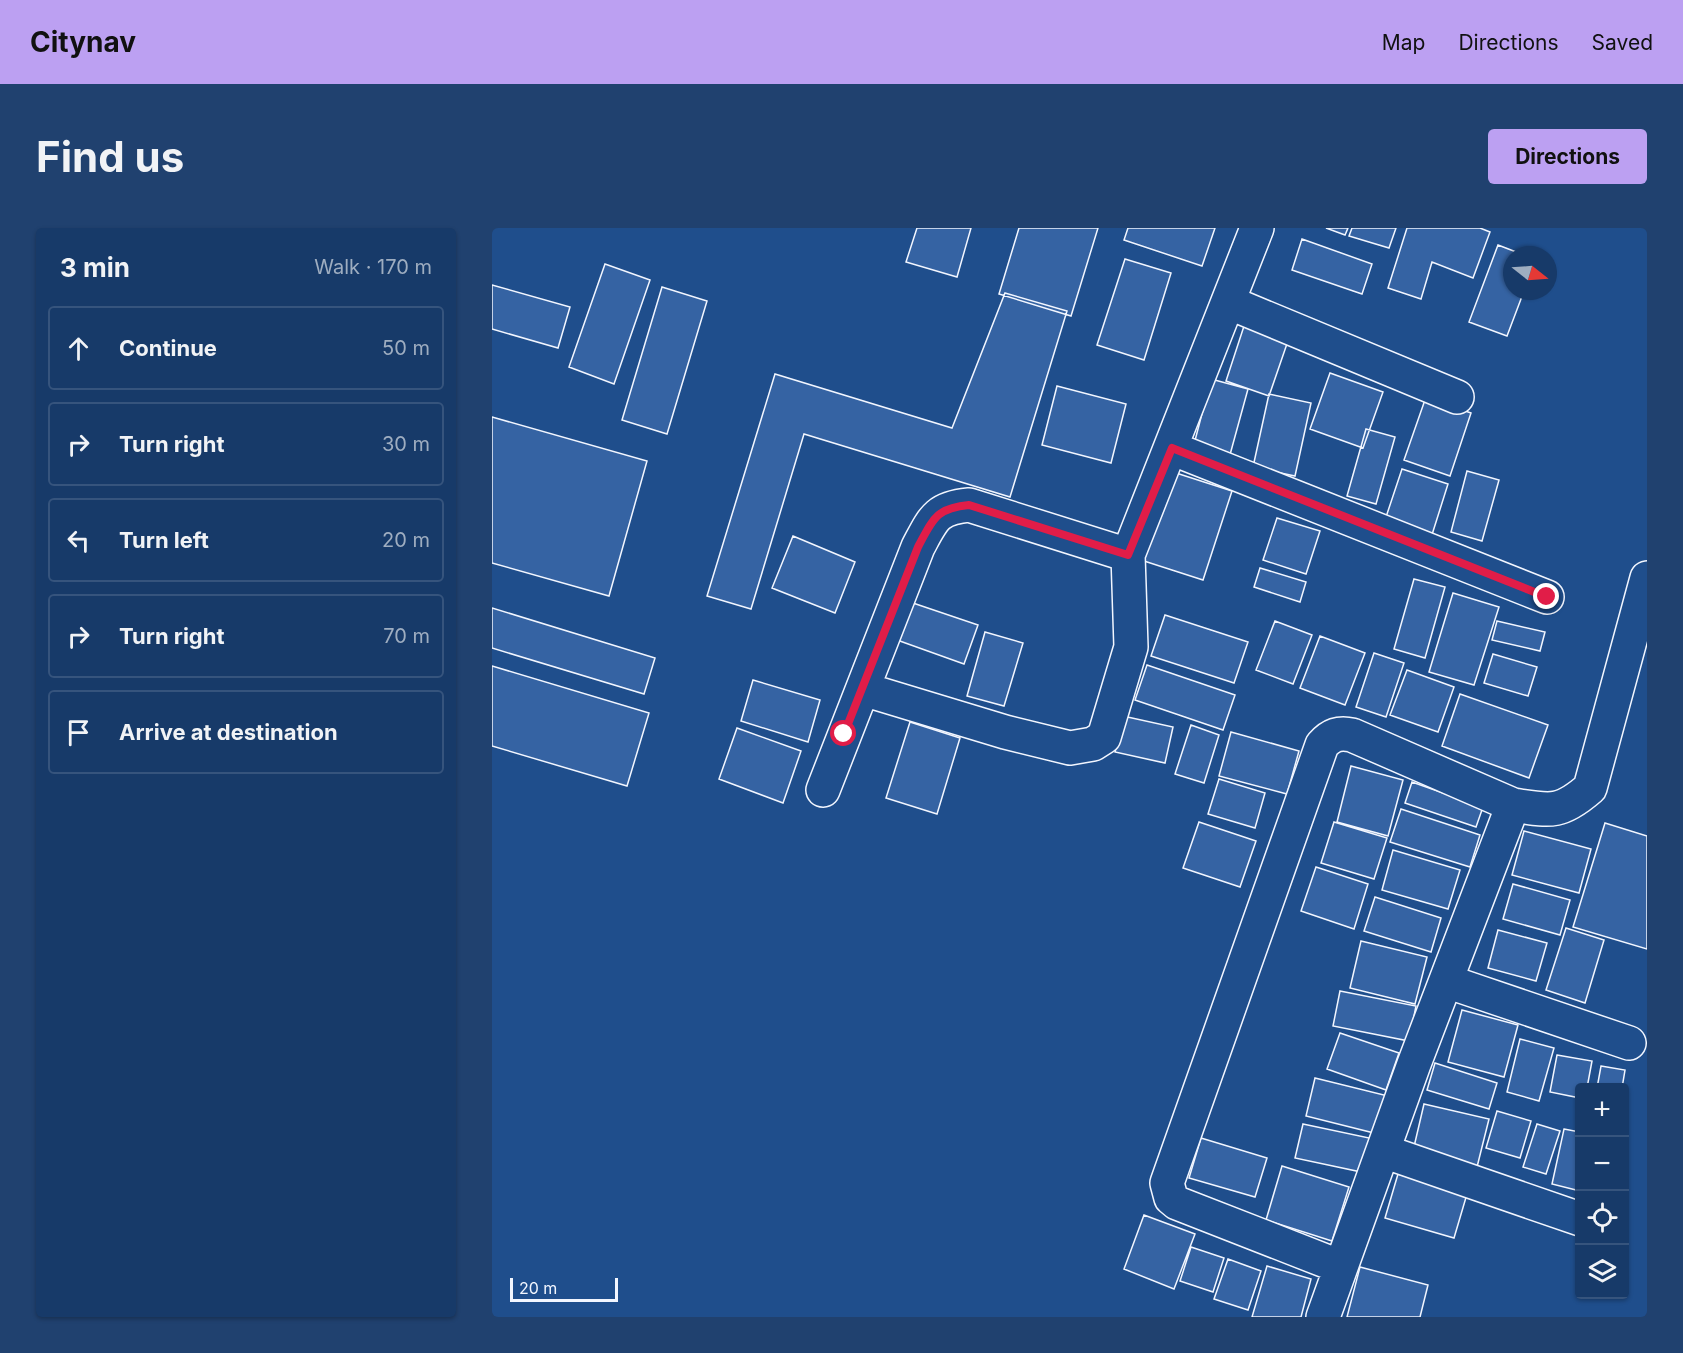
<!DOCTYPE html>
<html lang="en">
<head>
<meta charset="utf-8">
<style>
	body { margin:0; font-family:Inter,sans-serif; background:#20416f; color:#f1f3f6 }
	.controls { position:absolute; right:18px; bottom:18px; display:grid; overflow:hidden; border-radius:6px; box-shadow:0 2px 4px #0004 }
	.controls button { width:54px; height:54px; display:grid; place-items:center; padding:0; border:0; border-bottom:2px solid #36547d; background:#173a69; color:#f1f3f6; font:30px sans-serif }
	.compass { position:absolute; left:1011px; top:18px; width:54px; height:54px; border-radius:50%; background:#173a69; box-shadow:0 2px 4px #0004; rotate:107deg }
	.scale { position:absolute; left:18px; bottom:15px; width:108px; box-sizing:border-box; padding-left:6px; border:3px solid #f2f6ff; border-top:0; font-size:16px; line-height:21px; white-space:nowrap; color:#f2f6ff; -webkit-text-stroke:4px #1f4e8c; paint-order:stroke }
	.stop { position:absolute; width:18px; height:18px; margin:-14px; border:4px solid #e11d48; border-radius:50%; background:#fff }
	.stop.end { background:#e11d48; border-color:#fff; box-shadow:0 2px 6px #0008 }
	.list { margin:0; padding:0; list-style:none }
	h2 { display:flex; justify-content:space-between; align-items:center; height:78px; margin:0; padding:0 24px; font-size:26px }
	h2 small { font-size:20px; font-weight:400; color:#9eadc0 }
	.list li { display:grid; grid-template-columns:39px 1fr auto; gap:18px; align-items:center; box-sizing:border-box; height:84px; margin:0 12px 12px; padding:0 12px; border:2px solid #36547d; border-radius:6px }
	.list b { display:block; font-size:22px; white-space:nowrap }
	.list em { font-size:20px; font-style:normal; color:#9eadc0 }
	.icon { flex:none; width:33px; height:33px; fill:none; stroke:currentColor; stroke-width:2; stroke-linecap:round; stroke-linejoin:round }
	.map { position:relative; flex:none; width:1155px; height:1089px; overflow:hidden; border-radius:6px }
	header { display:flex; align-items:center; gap:36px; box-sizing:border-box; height:84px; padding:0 30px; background:#bca0f2; color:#111 }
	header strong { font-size:28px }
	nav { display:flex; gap:33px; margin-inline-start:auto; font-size:21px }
	.intro { display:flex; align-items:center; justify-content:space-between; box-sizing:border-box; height:144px; padding:0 36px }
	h1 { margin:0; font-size:42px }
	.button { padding:15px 27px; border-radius:6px; background:#bca0f2; color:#111; font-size:21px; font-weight:700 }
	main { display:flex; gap:36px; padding:0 36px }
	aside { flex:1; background:#173a69; border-radius:6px; box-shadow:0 2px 4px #0004 }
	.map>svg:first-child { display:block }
</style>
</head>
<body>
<header>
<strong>Citynav</strong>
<nav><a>Map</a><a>Directions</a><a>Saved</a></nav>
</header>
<div class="intro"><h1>Find us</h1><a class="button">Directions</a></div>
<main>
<aside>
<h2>3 min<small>Walk · 170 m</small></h2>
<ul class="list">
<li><svg class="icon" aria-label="ahead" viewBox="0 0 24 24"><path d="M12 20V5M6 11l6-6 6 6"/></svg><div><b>Continue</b></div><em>50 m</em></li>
<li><svg class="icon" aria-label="right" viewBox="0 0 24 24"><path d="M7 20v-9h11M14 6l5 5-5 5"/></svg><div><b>Turn right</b></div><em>30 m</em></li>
<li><svg class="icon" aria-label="left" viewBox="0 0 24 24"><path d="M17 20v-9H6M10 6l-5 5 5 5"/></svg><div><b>Turn left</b></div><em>20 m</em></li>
<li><svg class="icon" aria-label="right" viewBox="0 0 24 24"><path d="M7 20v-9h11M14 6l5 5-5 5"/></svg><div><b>Turn right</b></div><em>70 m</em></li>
<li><svg class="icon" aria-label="arrive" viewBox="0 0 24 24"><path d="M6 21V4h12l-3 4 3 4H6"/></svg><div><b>Arrive at destination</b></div></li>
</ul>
</aside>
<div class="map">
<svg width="1155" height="1089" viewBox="0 0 1155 1089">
	<rect width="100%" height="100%" fill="#1f4e8c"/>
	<path fill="#3563a3" stroke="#f2f6ff" stroke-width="1.5" d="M 425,0 L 479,0 L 465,49 L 414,34 Z
		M 527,0 L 606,0 L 579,88 L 507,66 Z
		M 636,0 L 723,0 L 710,38 L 632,12 Z
		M 834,0 L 856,0 L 853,7 Z
		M 860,0 L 904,0 L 897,20 L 857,8 Z
		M 915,0 L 988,0 L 998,4 L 981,50 L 940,34 L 929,71 L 896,60 Z
		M 810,11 L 880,36 L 870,66 L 800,42 Z
		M 1006,17 L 1032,27 L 1020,27 L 1020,63 L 1032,63 L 1015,108 L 977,94 Z
		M 633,31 L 679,45 L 652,132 L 605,117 Z
		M 113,36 L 158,52 L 122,156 L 77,139 Z
		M 0,57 L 78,79 L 66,120 L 0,101 Z
		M 170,59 L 215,73 L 175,206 L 130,192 Z
		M 513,65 L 575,83 L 518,269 L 312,206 L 259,381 L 215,368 L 283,146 L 460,200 Z
		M 754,92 L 798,107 L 777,168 L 734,153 Z
		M 838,145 L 891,164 L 871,220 L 818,201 Z
		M 719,151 L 756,161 L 736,234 L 700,224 Z
		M 565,158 L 634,176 L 619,235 L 550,217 Z
		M 777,166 L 819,175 L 803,248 L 761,239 Z
		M 934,169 L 979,185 L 958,248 L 912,232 Z
		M 0,189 L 155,233 L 117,368 L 0,335 Z
		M 874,201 L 903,209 L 884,276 L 855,268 Z
		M 910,241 L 956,256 L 938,313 L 891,298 Z
		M 975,243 L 1007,252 L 990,313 L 959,304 Z
		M 681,244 L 740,263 L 711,352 L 652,333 Z
		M 785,290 L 828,303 L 814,346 L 771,332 Z
		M 301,308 L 363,334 L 343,385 L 280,360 Z
		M 768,340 L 814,354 L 808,374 L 762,359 Z
		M 922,351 L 953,359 L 933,430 L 902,421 Z
		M 961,365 L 1007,379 L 982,457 L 937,444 Z
		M 418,374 L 486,397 L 472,436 L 405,412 Z
		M 0,380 L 163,430 L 152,466 L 0,420 Z
		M 673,387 L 756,414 L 742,455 L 659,428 Z
		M 783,393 L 820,407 L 801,456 L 764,442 Z
		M 1005,393 L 1053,404 L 1048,423 L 1000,412 Z
		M 493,404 L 531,415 L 512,478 L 475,468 Z
		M 828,408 L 873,425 L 853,477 L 808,460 Z
		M 882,425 L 912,435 L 894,489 L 864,479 Z
		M 1001,426 L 1045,439 L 1036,468 L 992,455 Z
		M 655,437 L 743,467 L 731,502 L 643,472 Z
		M 0,438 L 157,485 L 135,558 L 0,518 Z
		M 915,442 L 962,459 L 946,504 L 898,487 Z
		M 261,452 L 328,472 L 316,514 L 249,493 Z
		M 968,466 L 1056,497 L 1037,550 L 950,518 Z
		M 631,488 L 681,499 L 673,535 L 623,524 Z
		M 418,494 L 468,510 L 445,586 L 394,570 Z
		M 699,497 L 727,507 L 712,555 L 683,546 Z
		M 245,500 L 309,523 L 291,575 L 227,551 Z
		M 739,504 L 807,523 L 795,566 L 727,548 Z
		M 859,538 L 911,552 L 896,608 L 845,594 Z
		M 727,551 L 773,565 L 763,600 L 716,586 Z
		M 920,554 L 991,579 L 984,599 L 913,575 Z
		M 909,581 L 988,607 L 978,639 L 898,614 Z
		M 707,594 L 764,613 L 748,659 L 691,640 Z
		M 842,594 L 895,610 L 882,651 L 829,635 Z
		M 1113,595 L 1155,608 L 1155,721 L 1081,699 Z
		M 1032,603 L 1099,621 L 1087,665 L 1020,647 Z
		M 901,622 L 968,642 L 956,681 L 890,662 Z
		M 824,639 L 876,656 L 862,701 L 809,683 Z
		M 1021,656 L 1078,672 L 1068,707 L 1011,691 Z
		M 883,669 L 949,690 L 939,724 L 872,703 Z
		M 1074,700 L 1112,712 L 1093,775 L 1054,762 Z
		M 1006,702 L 1055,715 L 1044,753 L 996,740 Z
		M 869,713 L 935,729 L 923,776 L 858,760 Z
		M 848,763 L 924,778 L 917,813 L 841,798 Z
		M 970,782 L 1026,797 L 1012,849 L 956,834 Z
		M 848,805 L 907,825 L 894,862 L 835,841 Z
		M 1028,811 L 1062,820 L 1047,873 L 1015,864 Z
		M 1065,827 L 1100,833 L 1095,860 L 1088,860 L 1088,870 L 1058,864 Z
		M 943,835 L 1005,855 L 997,881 L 935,862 Z
		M 1109,838 L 1133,842 L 1130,860 L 1105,860 Z
		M 823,850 L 896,868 L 886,906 L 814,888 Z
		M 932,876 L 997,891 L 985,939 L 921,923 Z
		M 1005,883 L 1039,893 L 1028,930 L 994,920 Z
		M 811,896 L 882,911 L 874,945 L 803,930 Z
		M 1045,896 L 1068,903 L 1054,946 L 1031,939 Z
		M 1072,901 L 1088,904 L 1088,963 L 1060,956 Z
		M 709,910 L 775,930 L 763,969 L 697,950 Z
		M 790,938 L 857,959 L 840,1013 L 774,992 Z
		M 906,946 L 975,966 L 962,1010 L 893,990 Z
		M 652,987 L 703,1006 L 682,1061 L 632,1041 Z
		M 699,1019 L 732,1030 L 721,1064 L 688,1053 Z
		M 736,1031 L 769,1043 L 756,1082 L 722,1071 Z
		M 775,1038 L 819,1051 L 809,1089 L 760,1089 Z
		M 868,1039 L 936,1057 L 928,1089 L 855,1089 Z"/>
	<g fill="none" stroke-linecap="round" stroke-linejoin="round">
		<defs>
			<path id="minor" d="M 736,74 L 965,169
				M 679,220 L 1055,369
				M 371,461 L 513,504 L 578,520 L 601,516 L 612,509 L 639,419 L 636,327 L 765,0
				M 331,562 L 426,319 C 441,291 444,280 477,277 L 636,327
				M 954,753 L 1137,815
				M 891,923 L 1088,991
				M 849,1039 L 685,975 L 679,970 L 675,955 L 830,517 C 839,507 847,504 860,507 L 1021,577
				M 831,1089 L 922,836 L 1021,577 C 1059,583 1068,586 1098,560 L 1155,350"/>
		</defs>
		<use href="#minor" stroke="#f2f6ff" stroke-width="36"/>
		<use href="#minor" stroke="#1f4e8c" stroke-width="33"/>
	</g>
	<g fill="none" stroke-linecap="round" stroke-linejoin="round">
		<path stroke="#e11d48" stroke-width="8" d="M 352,506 L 426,319 C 441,291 444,280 477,277 L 636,327 L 680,220 L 1055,369"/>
	</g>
</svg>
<div class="controls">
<button>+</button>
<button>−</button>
<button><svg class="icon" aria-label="locate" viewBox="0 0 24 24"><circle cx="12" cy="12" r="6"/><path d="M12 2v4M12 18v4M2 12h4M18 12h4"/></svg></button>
<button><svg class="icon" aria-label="layers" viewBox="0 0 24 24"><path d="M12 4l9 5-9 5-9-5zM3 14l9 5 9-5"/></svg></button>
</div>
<svg class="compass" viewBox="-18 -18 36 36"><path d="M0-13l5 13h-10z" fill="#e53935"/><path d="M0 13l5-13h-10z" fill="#9eadc0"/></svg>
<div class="scale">20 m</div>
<div class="stop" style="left:352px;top:506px"></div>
<div class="stop end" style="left:1055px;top:369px"></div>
</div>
</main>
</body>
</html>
